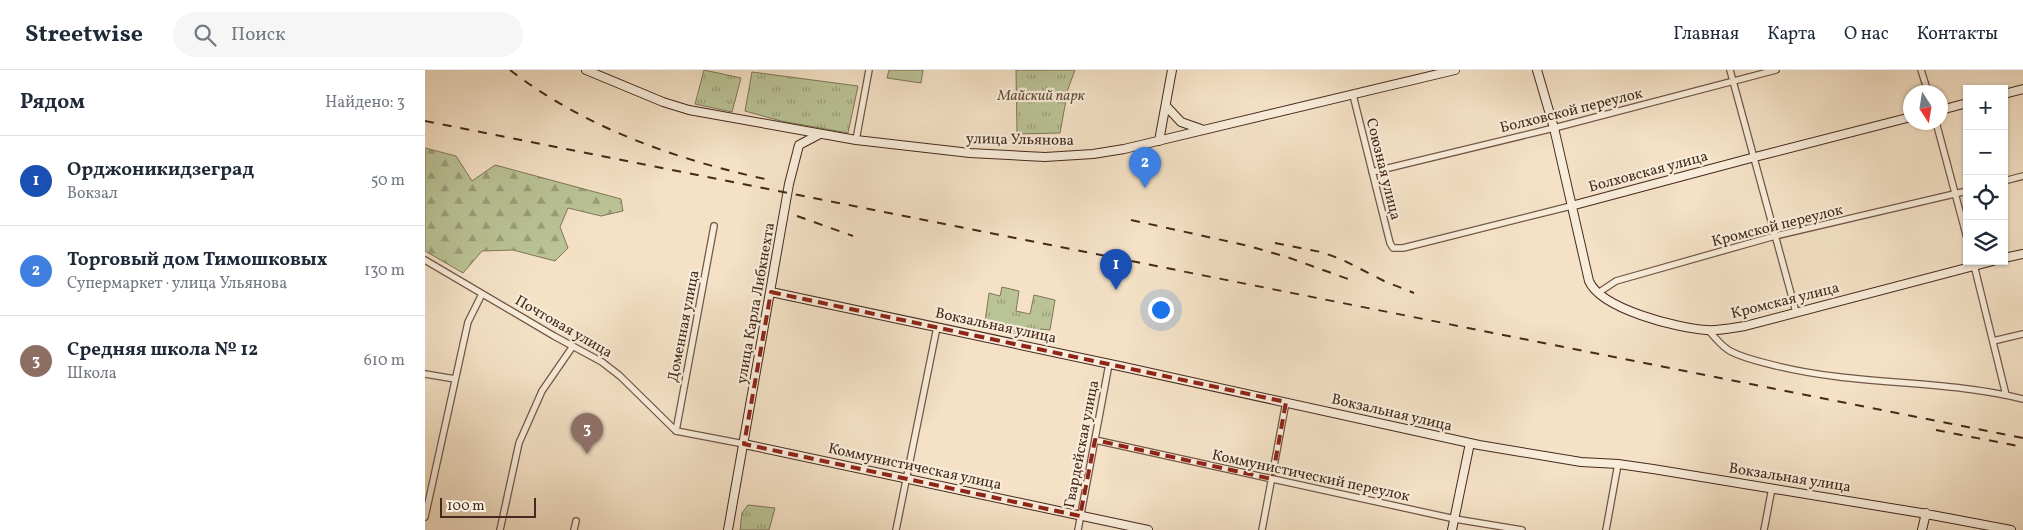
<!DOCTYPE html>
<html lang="ru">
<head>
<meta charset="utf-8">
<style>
	body { margin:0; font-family:Vollkorn,serif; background:#f6f6f7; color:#1f2937 }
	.controls { position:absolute; right:15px; top:15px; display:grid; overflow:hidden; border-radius:0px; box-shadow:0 1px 4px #0004 }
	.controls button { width:45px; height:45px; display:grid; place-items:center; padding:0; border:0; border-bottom:1px solid #e0e1e3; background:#fff; color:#1f2937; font:25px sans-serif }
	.compass { position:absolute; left:1478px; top:15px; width:45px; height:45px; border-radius:50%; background:#fff; box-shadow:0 1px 4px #0004; rotate:168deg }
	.scale { position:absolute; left:15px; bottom:12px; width:96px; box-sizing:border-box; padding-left:5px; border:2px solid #46291c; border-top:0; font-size:14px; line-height:18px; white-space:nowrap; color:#46291c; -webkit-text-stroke:4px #f8ecda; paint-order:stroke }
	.you { position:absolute; left:735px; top:239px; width:18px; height:18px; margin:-12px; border:4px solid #fff; border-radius:50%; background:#1a73e8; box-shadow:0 0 0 8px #1a73e833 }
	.badge { display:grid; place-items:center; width:32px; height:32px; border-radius:50%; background:#8f2418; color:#fff; font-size:16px; font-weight:700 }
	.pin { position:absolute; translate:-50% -41px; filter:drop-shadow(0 1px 2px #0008) }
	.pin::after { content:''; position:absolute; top:26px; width:18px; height:15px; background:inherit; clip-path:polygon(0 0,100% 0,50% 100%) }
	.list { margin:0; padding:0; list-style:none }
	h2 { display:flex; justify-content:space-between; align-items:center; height:65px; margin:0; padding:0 20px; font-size:21px }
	h2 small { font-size:16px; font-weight:400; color:#747a83 }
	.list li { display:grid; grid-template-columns:32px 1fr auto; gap:15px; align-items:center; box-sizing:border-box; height:90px; padding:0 20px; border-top:1px solid #e0e1e3 }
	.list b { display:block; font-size:19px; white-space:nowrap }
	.list p { margin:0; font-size:16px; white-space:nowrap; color:#747a83 }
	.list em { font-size:16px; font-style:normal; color:#747a83 }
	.icon { flex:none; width:28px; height:28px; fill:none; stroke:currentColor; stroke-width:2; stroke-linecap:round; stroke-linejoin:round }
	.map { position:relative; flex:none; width:1598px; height:460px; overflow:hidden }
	header { display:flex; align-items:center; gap:30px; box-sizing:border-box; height:70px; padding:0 25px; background:#fff; border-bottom:1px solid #e0e1e3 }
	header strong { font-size:24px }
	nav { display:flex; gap:28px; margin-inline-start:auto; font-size:18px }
	.search { width:350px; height:45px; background:#f6f6f7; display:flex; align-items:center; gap:12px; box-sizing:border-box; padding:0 18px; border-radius:28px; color:#747a83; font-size:19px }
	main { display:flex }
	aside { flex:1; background:#fff }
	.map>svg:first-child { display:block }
</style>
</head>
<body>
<header>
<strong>Streetwise</strong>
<div class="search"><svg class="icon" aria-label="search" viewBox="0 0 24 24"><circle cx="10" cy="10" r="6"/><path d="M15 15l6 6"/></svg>Поиск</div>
<nav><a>Главная</a><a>Карта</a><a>О нас</a><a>Контакты</a></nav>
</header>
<main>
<aside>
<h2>Рядом<small>Найдено: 3</small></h2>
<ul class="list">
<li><span class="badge" style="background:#1a4fb4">1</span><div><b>Орджоникидзеград</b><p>Вокзал</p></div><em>50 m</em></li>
<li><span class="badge" style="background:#3f7fe0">2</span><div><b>Торговый дом Тимошковых</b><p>Супермаркет · улица Ульянова</p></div><em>130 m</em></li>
<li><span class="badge" style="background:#8d6e63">3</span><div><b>Средняя школа № 12</b><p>Школа</p></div><em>610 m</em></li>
</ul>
</aside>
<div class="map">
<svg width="1598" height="460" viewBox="0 0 1598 460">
	<defs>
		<pattern id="grass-tufts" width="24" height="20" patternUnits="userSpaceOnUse" patternTransform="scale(1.25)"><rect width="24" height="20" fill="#bac396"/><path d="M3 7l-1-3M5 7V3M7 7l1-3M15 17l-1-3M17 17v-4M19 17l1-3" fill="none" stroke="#999e7a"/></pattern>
		<pattern id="forest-firs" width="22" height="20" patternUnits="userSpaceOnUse" patternTransform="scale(1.25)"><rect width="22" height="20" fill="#bac396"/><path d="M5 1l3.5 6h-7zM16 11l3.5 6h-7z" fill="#999e7a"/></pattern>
	</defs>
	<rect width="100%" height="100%" fill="#f4e1c6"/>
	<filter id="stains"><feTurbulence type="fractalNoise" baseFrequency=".004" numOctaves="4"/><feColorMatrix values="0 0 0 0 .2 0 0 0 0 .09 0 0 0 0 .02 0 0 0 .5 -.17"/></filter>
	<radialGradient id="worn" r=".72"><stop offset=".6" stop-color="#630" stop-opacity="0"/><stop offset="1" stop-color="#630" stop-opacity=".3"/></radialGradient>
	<path fill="url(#grass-tufts)" stroke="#807659" d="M 279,0 L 316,8 L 307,42 L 270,34 Z
		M 591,0 L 650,0 L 643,19 L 635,63 L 592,64 Z
		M 327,2 L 433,16 L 423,63 L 356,51 L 320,41 Z
		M 577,217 L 594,221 L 591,241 L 605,244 L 609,225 L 630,230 L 625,260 L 616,259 L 613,269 L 559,259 L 564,223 L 575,226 Z
		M 323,435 L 350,438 L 344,460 L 315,460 L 317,443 Z"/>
	<path fill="url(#forest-firs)" stroke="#807659" d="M 0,78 L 31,86 L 47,111 L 70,95 L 196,129 L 198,141 L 176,146 L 143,138 L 135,157 L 143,178 L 130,191 L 88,180 L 57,181 L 38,203 L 0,181 Z"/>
	<path fill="#bac396" stroke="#807659" d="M 464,0 L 498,0 L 496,13 L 462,8 Z"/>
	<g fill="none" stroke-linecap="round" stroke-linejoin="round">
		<defs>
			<path id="street" d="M 1305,0 L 1371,242
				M 1496,0 L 1503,22
				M 928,25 L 965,173 L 968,178 L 978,178 L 1146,136
				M 1511,52 L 1542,168
				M 431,70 L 444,0
				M 947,102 L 1129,58 L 1351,0
				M 1579,111 L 1598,106
				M 0,190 L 129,266 L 177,292 L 195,306 L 251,361
				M 1548,191 L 1581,325
				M 1173,223 L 1191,211 L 1350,166 L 1542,121
				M 1283,260 C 1290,267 1296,276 1305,281 C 1320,289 1337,292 1352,296 C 1433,316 1518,309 1598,329
				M 1568,271 L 1598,264
				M 0,304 L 30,309
				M 251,361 L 289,156
				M 251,361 L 319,374
				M 670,370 L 1030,449 L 1097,460
				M 0,447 L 43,252 L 57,224
				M 75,460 L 94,373 L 117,321 L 148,276
				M 149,460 L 151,451
				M 471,460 L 512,257
				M 653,460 L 684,294
				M 837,460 L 861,332
				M 1181,460 L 1193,394
				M 1339,460 L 1347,418"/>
			<path id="secondary" d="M 161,0 L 238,32 L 264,40 L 431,70 L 545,83 L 620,87 L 668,84 L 699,79 L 1030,0
				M 1112,0 L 1129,58 L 1164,211 C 1176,239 1252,258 1281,260 C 1294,261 1307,258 1320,256 L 1568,191
				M 1579,24 L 1598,19
				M 741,36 L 756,52 L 776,59
				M 1516,40 L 1542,33
				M 734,71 L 747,0
				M 1146,136 L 1330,87 L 1486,47
				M 1579,188 L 1598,184
				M 346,222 L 699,297 L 1054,375 L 1156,392 L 1193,394 L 1228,399 L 1496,443 L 1586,460
				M 319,374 L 723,460
				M 303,460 L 364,114 L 374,75 L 393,65
				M 1027,460 L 1045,373
				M 1497,460 L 1501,443"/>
		</defs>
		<use href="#street" stroke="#725746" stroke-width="8"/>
		<use href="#secondary" stroke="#46291c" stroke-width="10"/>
		<use href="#street" stroke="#f8ecda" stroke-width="5.5"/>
		<use href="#secondary" stroke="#f8ecda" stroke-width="8"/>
		<path stroke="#46291c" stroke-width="2" stroke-dasharray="9 9" stroke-linecap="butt" d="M 85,0 C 159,57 249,89 340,109
			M 0,51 L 1598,368
			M 372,146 L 428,166
			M 706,150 L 824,176 L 862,187 L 923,209
			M 850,173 L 896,182 L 916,189 L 959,211 L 989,223
			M 1511,360 L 1598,377"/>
	</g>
	<path fill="none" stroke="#8f2418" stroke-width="4" stroke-dasharray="10 6" stroke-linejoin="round" d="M 346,222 L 861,332 L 847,409 L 670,370 L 655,446 L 319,374 Z"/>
	<g text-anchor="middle" stroke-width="4.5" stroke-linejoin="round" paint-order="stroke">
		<g font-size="15" font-style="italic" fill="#63503a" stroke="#f8ecda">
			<text x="616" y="30">Майский парк</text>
		</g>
		<g font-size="15" fill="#46291c" stroke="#f8ecda">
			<text transform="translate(1146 40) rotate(-14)" y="5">Болховской переулок</text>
			<text transform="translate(595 69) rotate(1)" y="5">улица Ульянова</text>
			<text transform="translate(959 99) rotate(76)" y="5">Союзная улица</text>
			<text transform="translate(1223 101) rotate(-15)" y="5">Болховская улица</text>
			<text transform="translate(1352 155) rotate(-14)" y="5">Кромской переулок</text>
			<text transform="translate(1360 230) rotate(-14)" y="5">Кромская улица</text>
			<text transform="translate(330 233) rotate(-80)" y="5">улица Карла Либкнехта</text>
			<text transform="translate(571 255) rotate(12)" y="5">Вокзальная улица</text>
			<text transform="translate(139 256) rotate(30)" y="5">Почтовая улица</text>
			<text transform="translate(258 256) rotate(-79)" y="5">Доменная улица</text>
			<text transform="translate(967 342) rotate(13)" y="5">Вокзальная улица</text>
			<text transform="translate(656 374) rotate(-79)" y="5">Гвардейская улица</text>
			<text transform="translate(490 396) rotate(12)" y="5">Коммунистическая улица</text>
			<text transform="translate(886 405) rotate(12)" y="5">Коммунистический переулок</text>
			<text transform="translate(1365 407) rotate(9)" y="5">Вокзальная улица</text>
		</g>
	</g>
	<rect width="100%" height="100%" filter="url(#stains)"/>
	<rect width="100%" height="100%" fill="url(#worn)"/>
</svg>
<div class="controls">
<button>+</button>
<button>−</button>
<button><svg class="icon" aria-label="locate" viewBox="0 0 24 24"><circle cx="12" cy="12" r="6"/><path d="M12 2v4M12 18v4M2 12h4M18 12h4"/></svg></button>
<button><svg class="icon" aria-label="layers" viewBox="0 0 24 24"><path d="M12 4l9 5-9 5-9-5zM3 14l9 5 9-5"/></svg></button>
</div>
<svg class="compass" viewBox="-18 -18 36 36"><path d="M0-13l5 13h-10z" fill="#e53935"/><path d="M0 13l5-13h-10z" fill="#747a83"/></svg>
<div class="scale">100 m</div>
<div class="you"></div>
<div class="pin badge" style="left:691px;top:220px;background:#1a4fb4">1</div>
<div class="pin badge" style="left:720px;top:118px;background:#3f7fe0">2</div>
<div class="pin badge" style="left:162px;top:384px;background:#8d6e63">3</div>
</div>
</main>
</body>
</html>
